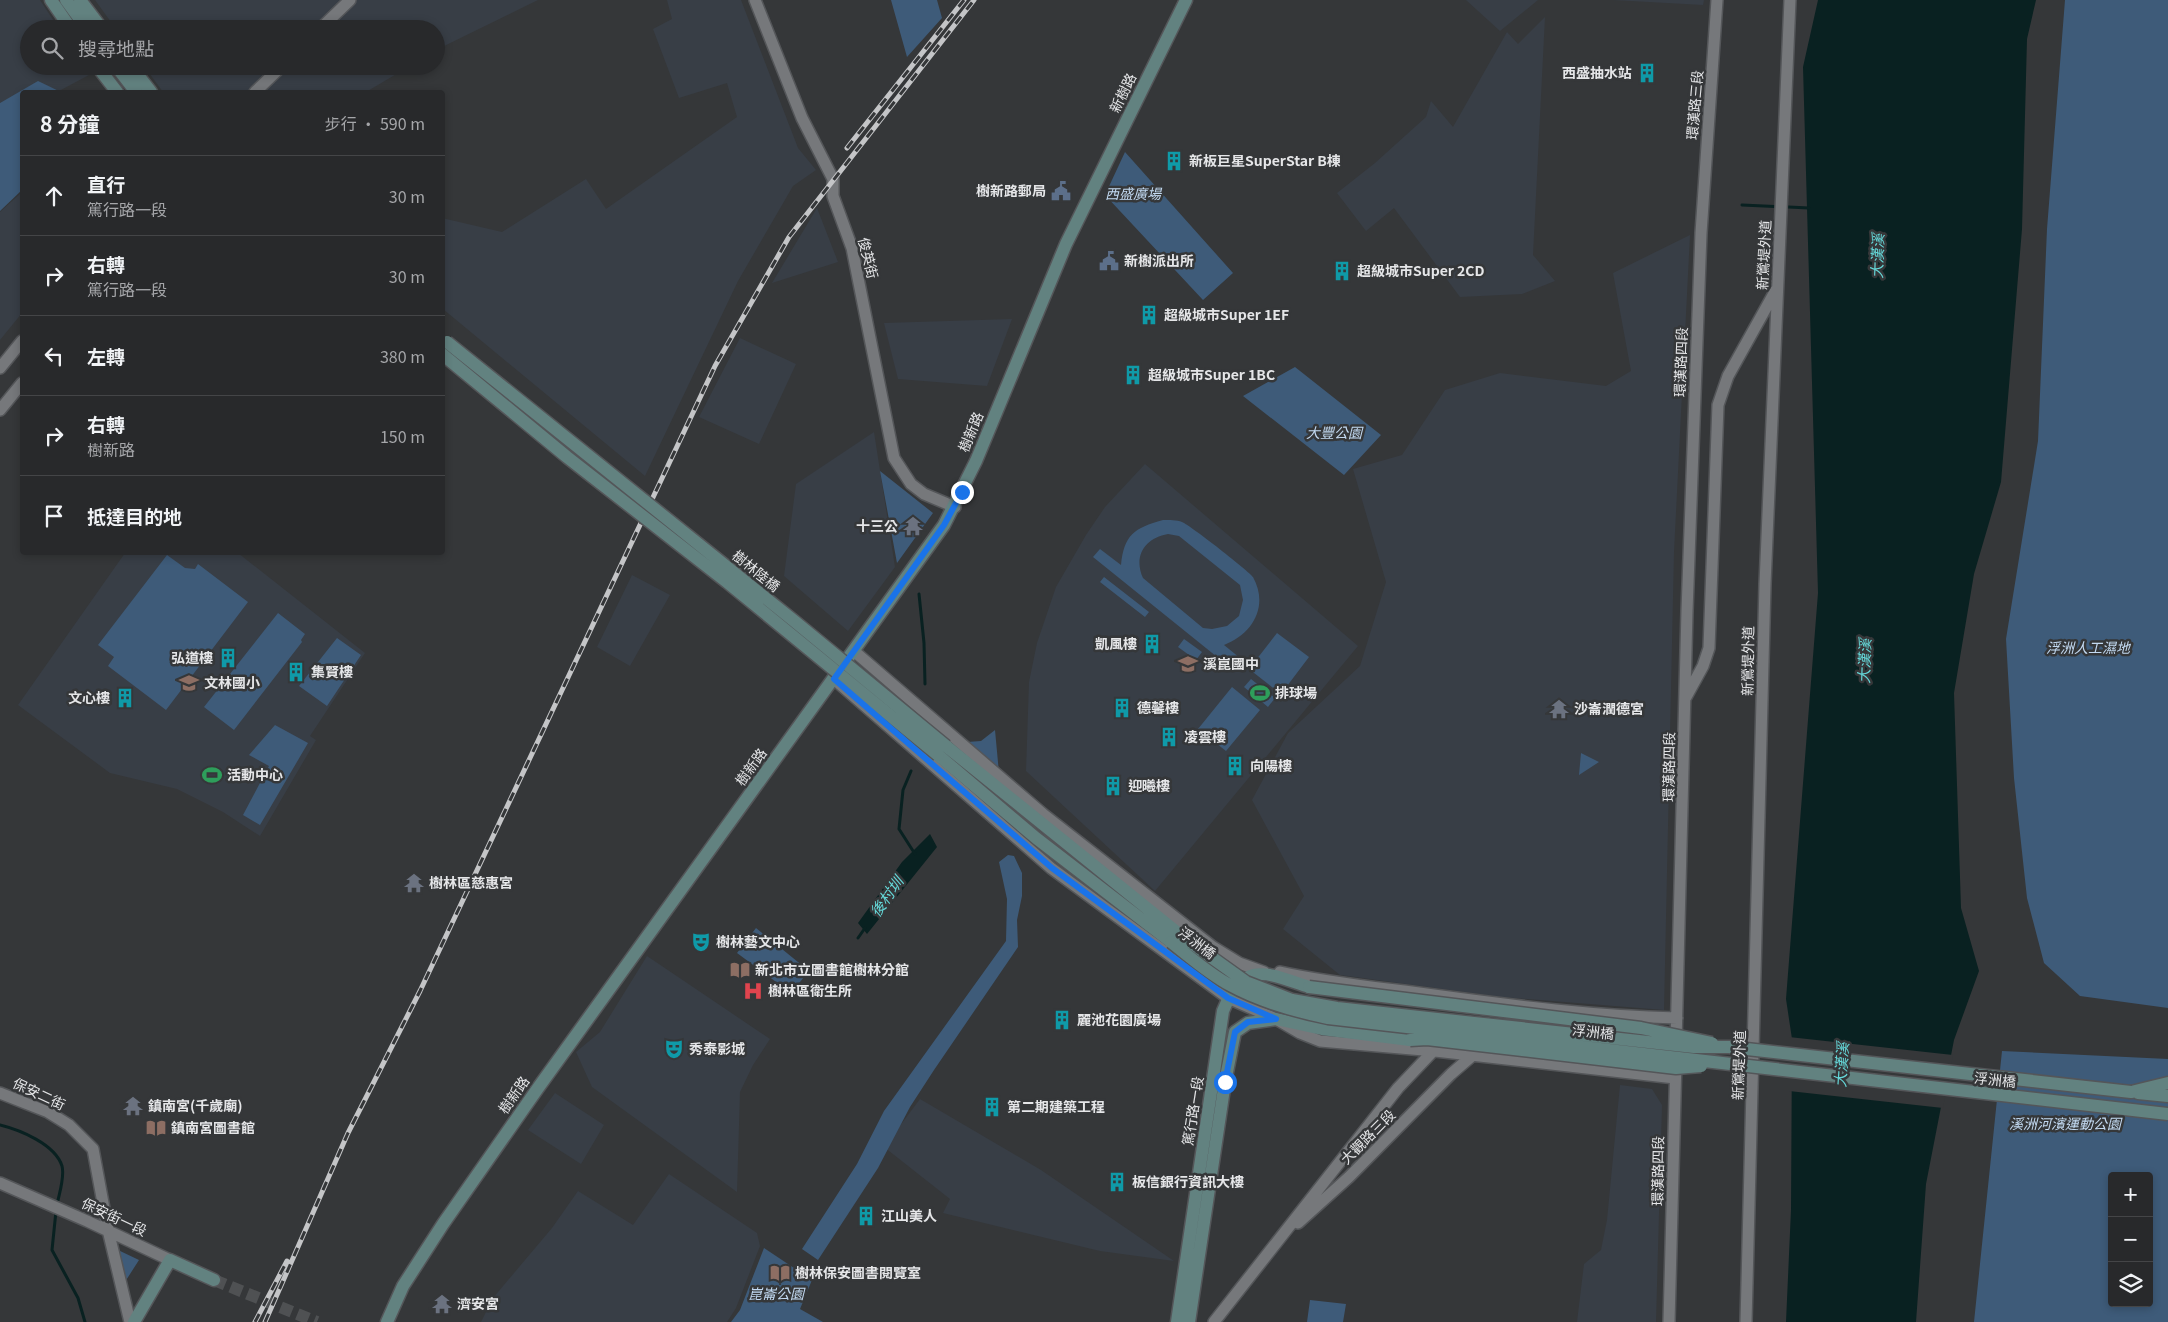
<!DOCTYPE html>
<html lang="zh-TW">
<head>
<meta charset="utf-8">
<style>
	body { margin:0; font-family:Georgia,"Noto Sans TC",serif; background:#343537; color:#f1f3f6 }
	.controls { position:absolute; right:15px; bottom:15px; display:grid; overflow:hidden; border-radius:5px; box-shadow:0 2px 8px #0003 }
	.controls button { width:45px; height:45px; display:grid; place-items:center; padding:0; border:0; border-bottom:1px solid #444547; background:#28292b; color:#f1f3f6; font:25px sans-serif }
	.stop { position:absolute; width:15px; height:15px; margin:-11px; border:4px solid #1a73e8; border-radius:50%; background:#fff }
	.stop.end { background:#1a73e8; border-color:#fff; box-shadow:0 1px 5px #0008 }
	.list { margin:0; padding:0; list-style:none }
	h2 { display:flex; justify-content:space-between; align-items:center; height:65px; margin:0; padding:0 20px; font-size:21px }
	h2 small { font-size:16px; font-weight:400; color:#a5a6a9 }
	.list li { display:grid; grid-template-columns:32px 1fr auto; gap:15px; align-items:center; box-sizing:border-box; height:80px; padding:0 20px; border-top:1px solid #444547 }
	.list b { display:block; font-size:19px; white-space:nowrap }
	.list p { margin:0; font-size:16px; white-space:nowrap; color:#a5a6a9 }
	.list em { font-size:16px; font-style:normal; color:#a5a6a9 }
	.icon { flex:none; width:28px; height:28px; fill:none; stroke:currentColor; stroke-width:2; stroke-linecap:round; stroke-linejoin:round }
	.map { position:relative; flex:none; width:2168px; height:1322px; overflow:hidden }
	.search { position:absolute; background:#28292b; box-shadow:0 2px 8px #0003; left:20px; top:20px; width:425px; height:55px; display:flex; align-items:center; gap:12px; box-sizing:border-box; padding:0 18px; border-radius:28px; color:#a5a6a9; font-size:19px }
	.panel { position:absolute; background:#28292b; box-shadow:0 2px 8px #0003; left:20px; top:90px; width:425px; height:465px; border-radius:5px }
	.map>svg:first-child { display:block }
</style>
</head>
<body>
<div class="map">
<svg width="2168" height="1322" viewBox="0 0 2168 1322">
	<rect width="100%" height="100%" fill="#353739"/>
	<path fill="#383e46" d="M 0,0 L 40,0 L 59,29 L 29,29 L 29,66 L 83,66 L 89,75 L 59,91 L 38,82 L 0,103 Z
		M 95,0 L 538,0 L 436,50 L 436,29 L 116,29 Z
		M 667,0 L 741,0 L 798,148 L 816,170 L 793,186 L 738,281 L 645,476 L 443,309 L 442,218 L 502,232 L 586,179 L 606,209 L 737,117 L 727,83 L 679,98 L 653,29 L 672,19 Z
		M 1466,0 L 1538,0 L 1500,31 Z
		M 1613,0 L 1704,0 L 1703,5 Z
		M 1545,17 L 1533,255 L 1555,281 L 1522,294 L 1460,297 L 1394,208 L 1366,231 L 1337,193 L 1375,163 L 1426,117 L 1431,101 L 1453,127 L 1507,32 L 1518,44 Z
		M 144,66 L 410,66 L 366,92 L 163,92 Z
		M 22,192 L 22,313 L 0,340 L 0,212 Z
		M 817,208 L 838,262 L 772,283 Z
		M 1690,235 L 1674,552 L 1664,1010 L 1501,997 L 1340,975 L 1283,929 L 1304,896 L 1252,800 L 1288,733 L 1360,666 L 1386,582 L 1353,469 L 1402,455 L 1445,390 L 1500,373 L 1606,386 L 1631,371 L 1613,273 Z
		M 1012,319 L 987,386 L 898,379 L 884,323 Z
		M 740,338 L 796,364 L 759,444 L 699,417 Z
		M 874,432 L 895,567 L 848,631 L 784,576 L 796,484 Z
		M 1145,464 L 1358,646 L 1155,891 L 1026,771 L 1029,682 L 1037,643 L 1056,587 L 1086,535 L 1105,507 Z
		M 125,553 L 238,553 L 365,653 L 310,736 L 316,740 L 260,836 L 223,812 L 177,789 L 110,773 L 18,705 Z
		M 632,575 L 670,595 L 630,666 L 597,647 Z
		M 647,956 L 770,1039 L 753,1065 L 740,1092 L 737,1192 L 592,1087 L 576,1052 L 600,1032 Z
		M 1620,1085 L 1652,1089 L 1662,1105 L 1656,1322 L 1577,1322 L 1584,1264 L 1601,1250 L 1607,1220 Z
		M 555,1093 L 604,1125 L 581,1164 L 528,1130 Z
		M 920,1099 L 1041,1170 L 1174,1261 L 1100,1251 L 943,1213 L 950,1199 L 884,1147 Z
		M 669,1174 L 757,1233 L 760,1246 L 736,1308 L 727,1322 L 481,1322 L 493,1298 L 552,1228 L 578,1191 L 633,1225 Z"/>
	<path fill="#3e5b79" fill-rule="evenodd" d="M 891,0 L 937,0 L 942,18 L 907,57 Z
		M 2065,0 L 2168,0 L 2168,1008 L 2080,996 L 2044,963 L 2027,898 L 2014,778 L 2006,639 L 2038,441 L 2047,229 Z
		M 38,81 L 61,92 L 22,92 L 22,190 L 0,211 L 0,103 Z
		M 1125,152 L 1233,273 L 1203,300 L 1105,195 Z
		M 1295,367 L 1381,435 L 1344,475 L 1243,396 Z
		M 880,471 L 933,513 L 897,563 Z
		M 1163,520 C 1169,520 1177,520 1182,522 C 1190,525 1250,572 1253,577 C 1269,606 1253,634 1224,645 L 1240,658 L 1232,669 L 1093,557 L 1100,549 L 1121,565 C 1124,535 1134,528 1163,520 ZM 1168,534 L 1179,536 L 1240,585 L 1243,600 L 1239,616 L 1227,626 L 1212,629 L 1203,628 L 1143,578 C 1133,556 1145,538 1168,534 Z
		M 167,555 L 185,568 L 195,569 L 198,564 L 248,602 L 166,710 L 108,666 L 114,657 L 98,645 Z
		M 1104,577 L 1149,612 L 1145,617 L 1100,582 Z
		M 278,613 L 305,634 L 301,640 L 302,642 L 234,730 L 204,707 Z
		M 1277,633 L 1309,657 L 1281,694 L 1249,669 Z
		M 337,638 L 361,655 L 327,706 L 299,686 Z
		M 1184,639 L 1202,652 L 1196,660 L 1178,647 Z
		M 1251,679 L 1275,698 L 1268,707 L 1244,687 Z
		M 1232,687 L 1260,710 L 1226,751 L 1198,729 Z
		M 275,725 L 308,743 L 260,825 L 243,815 L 269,766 L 249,755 Z
		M 995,730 L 999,773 L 967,742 L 981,741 Z
		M 1581,753 L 1599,762 L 1579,775 Z
		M 1008,855 L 1014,856 L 1022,873 L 1022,896 L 1017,920 L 1018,947 L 934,1070 L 910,1107 L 878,1168 L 818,1260 L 802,1249 L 857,1164 L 884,1111 L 1006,941 L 1007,899 L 999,862 Z
		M 756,928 L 809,971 L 791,993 L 737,953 Z
		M 2002,1051 L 2168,1059 L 2168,1322 L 1974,1322 ZM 2112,1176 L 2149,1176 L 2149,1303 L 2112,1303 Z
		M 764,1248 L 812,1280 L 800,1309 L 823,1322 L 731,1322 L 740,1310 Z
		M 118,1250 L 139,1260 L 123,1285 Z
		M 1310,1300 L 1346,1304 L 1343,1322 L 1307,1322 Z"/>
	<path fill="#092121" d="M 1818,0 L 2036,0 L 2027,39 L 2022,229 L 2001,482 L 1974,574 L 1954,693 L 1961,908 L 1979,971 L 1954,1040 L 1926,1184 L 1916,1322 L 1786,1322 L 1791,1210 L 1792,1039 L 1786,999 L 1818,593 L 1803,67 Z
		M 930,834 L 937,847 L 867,934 L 858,923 L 902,862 Z"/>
	<path fill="#353739" d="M 1789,1037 L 1953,1055 L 1943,1108 L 1789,1091 Z"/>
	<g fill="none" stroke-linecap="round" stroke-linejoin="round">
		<path stroke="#092121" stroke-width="3" d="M 1742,205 L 1809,208
			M 919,594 L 924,643 L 925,684
			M 911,771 L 903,790 L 899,829 L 915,854
			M 858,938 L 865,928
			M 0,1125 C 20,1130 55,1144 62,1166 C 65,1177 59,1194 57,1205
			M 56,1211 L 52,1250 L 78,1298 L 85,1322"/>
		<path stroke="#4f5153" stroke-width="12" stroke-dasharray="12 6" stroke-linecap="butt" d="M 214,1280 L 317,1322"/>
		<defs>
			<path id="tertiary" d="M 755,0 L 802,118 L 833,179 L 833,196 L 852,248 L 894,458 L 911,484 L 924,494 L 955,507
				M 320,29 L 350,0
				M 255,92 L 282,66
				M 0,368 L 22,341
				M 0,410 L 22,383
				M 855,652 L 1043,814 L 1213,947 L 1239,963 L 1264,972
				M 834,679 L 1051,868 L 1228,998 L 1276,1019 L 1300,1033 L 1320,1041 L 1435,1051 L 1675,1078
				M 1686,697 L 1703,666 L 1709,648 L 1718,405 L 1728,376 L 1776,290
				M 1280,972 C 1330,983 1383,988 1434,995 C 1515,1006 1596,1016 1677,1018
				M 1676,1043 L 1687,611 L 1701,233 L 1717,0
				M 0,1093 L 48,1112 L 69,1125 L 93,1149 L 108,1230 L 130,1322
				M 0,1183 L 87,1221 L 170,1260
				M 1298,1223 L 1349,1177 L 1451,1074 L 1473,1055
				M 1214,1322 L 1398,1088 L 1438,1046
				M 1669,1322 L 1676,1059
				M 1746,1322 L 1765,584 L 1790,0"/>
			<path id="secondary" d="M 51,0 L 71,29
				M 66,0 L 87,29
				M 80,0 L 102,29
				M 97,66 L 117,92
				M 116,66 L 136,92
				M 131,66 L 151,92
				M 946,746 L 1179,934
				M 938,755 L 1036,838 L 1171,942
				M 2131,1092 L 2168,1083
				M 2138,1093 L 2168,1096
				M 134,1322 L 170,1260 L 214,1280
				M 387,1322 L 403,1286 L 443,1224 L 538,1088 L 944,525 L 976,461 L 1066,244 L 1186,0
				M 1177,1322 L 1223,1011 C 1244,959 1266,973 1309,987
				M 1189,1322 L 1225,1082 L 1235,1032 L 1248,1023 L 1276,1019 L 1322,1029 L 1410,1040"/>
		</defs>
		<use href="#tertiary" stroke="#545659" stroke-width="14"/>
		<use href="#secondary" stroke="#545659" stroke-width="15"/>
		<use href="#tertiary" stroke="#76787b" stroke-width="11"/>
		<use href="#secondary" stroke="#628280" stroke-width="12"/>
		<defs>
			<path id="rail" d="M 847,148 L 964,0
				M 255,1322 L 287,1261
				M 265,1322 L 348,1133 L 420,991 L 715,366 L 789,237 L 974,0"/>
		</defs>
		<use href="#rail" stroke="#c4c5c7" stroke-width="5"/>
		<use href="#rail" stroke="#353739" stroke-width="3" stroke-dasharray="9" stroke-linecap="butt"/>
		<defs>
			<path id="secondary-bridge" d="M 447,342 L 793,620 L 946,746
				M 442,354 L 567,457 L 727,582 L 938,755
				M 1179,934 L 1246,982 L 1292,1000 L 1337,1008 L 1694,1047 L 1729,1047 L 2131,1092
				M 1171,942 C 1190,957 1209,974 1230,985 C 1261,1002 1294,1011 1328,1018 L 2168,1114
				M 1309,987 L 1641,1028 L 1712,1043
				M 1410,1040 L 1427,1039 L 1676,1068 L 1701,1066"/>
		</defs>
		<use href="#secondary-bridge" stroke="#545659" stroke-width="15" stroke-linecap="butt"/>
		<use href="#secondary-bridge" stroke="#628280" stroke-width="12"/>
	</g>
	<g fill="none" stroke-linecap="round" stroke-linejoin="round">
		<path stroke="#1a73e8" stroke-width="6" d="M 962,492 L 944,525 L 834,679 L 1052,868 L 1228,998 L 1276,1019 L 1248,1022 L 1235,1032 L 1225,1082"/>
	</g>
	<defs>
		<symbol id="building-bare" viewBox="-9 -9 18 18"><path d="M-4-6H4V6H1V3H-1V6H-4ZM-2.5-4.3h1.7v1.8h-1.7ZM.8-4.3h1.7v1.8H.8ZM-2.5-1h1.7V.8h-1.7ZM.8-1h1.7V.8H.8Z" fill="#0f9aa8" stroke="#353739" stroke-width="2.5" paint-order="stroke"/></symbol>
		<symbol id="civic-bare" viewBox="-9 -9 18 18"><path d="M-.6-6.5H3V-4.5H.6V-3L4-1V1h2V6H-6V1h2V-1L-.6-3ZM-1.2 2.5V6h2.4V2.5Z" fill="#5c6f8a" stroke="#353739" stroke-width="2.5" paint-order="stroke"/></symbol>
		<symbol id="temple-bare" viewBox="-9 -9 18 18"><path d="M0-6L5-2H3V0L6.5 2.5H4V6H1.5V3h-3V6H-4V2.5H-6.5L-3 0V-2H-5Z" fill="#6b7280" stroke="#353739" stroke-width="2.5" paint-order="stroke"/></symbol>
		<symbol id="school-bare" viewBox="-9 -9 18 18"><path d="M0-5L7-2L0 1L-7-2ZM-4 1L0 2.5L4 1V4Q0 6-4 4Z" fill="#8d6e63" stroke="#353739" stroke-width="2.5" paint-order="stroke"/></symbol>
		<symbol id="stadium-bare" viewBox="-9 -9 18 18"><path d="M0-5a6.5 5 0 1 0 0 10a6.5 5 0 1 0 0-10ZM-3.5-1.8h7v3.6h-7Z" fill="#2e9e5b" stroke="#353739" stroke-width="2.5" paint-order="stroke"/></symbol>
		<symbol id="theatre-bare" viewBox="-9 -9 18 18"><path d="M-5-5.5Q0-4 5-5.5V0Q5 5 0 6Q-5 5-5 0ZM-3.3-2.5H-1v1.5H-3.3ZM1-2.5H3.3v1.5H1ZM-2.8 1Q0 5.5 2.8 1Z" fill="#0f9aa8" stroke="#353739" stroke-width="2.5" paint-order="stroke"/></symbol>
		<symbol id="library-bare" viewBox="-9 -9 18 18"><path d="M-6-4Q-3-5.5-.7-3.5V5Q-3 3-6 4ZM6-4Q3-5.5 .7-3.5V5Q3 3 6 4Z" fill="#8d6e63" stroke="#353739" stroke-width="2.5" paint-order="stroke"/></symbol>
		<symbol id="hospital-bare" viewBox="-9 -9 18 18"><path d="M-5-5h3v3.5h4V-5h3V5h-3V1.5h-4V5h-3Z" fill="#e0444e" stroke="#353739" stroke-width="2.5" paint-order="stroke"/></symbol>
	</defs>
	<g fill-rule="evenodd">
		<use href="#building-bare" x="1633" y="59" width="28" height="28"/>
		<use href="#building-bare" x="1160" y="147" width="28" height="28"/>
		<use href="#civic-bare" x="1047" y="177" width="28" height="28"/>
		<use href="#civic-bare" x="1095" y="247" width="28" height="28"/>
		<use href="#building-bare" x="1328" y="257" width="28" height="28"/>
		<use href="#building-bare" x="1135" y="301" width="28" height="28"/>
		<use href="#building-bare" x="1119" y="361" width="28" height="28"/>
		<use href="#temple-bare" x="899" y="512" width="28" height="28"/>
		<use href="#building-bare" x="1138" y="630" width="28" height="28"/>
		<use href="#building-bare" x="214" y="644" width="28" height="28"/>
		<use href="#school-bare" x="1174" y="650" width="28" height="28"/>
		<use href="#building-bare" x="282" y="658" width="28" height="28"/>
		<use href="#school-bare" x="175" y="669" width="28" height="28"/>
		<use href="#stadium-bare" x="1246" y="679" width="28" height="28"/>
		<use href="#building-bare" x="111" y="684" width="28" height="28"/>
		<use href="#building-bare" x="1108" y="694" width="28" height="28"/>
		<use href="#temple-bare" x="1545" y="695" width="28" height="28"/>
		<use href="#building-bare" x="1155" y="723" width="28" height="28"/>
		<use href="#building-bare" x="1221" y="752" width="28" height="28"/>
		<use href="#stadium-bare" x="198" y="761" width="28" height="28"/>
		<use href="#building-bare" x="1099" y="772" width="28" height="28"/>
		<use href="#temple-bare" x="400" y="869" width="28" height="28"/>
		<use href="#theatre-bare" x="687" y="928" width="28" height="28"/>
		<use href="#library-bare" x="726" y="956" width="28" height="28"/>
		<use href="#hospital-bare" x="739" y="977" width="28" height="28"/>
		<use href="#building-bare" x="1048" y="1006" width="28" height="28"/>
		<use href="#theatre-bare" x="660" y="1035" width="28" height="28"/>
		<use href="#temple-bare" x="119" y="1092" width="28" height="28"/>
		<use href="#building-bare" x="978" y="1093" width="28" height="28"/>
		<use href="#library-bare" x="142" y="1114" width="28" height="28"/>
		<use href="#building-bare" x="1103" y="1168" width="28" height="28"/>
		<use href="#building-bare" x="852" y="1202" width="28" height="28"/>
		<use href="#library-bare" x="766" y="1259" width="28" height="28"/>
		<use href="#temple-bare" x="428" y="1290" width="28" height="28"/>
	</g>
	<g text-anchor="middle" stroke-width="5" stroke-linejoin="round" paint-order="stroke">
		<g font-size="14" font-weight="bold" fill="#e5e6e8" stroke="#353739" text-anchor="start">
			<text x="1632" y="78" text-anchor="end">西盛抽水站</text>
			<text x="1189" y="166">新板巨星SuperStar B棟</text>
			<text x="1046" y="196" text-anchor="end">樹新路郵局</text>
			<text x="1124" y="266">新樹派出所</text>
			<text x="1357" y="276">超級城市Super 2CD</text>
			<text x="1164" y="320">超級城市Super 1EF</text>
			<text x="1148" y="380">超級城市Super 1BC</text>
			<text x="898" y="531" text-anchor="end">十三公</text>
			<text x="1137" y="649" text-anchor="end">凱風樓</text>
			<text x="213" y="663" text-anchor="end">弘道樓</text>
			<text x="1203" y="669">溪崑國中</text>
			<text x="311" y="677">集賢樓</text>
			<text x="204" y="688">文林國小</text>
			<text x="1275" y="698">排球場</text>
			<text x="110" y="703" text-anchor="end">文心樓</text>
			<text x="1137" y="713">德馨樓</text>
			<text x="1574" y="714">沙崙潤德宮</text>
			<text x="1184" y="742">凌雲樓</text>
			<text x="1250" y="771">向陽樓</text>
			<text x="227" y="780">活動中心</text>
			<text x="1128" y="791">迎曦樓</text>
			<text x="429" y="888">樹林區慈惠宮</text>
			<text x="716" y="947">樹林藝文中心</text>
			<text x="755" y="975">新北市立圖書館樹林分館</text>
			<text x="768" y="996">樹林區衛生所</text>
			<text x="1077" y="1025">麗池花園廣場</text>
			<text x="689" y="1054">秀泰影城</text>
			<text x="148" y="1111">鎮南宮(千歲廟)</text>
			<text x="1007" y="1112">第二期建築工程</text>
			<text x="171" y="1133">鎮南宮圖書館</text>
			<text x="1132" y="1187">板信銀行資訊大樓</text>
			<text x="881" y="1221">江山美人</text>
			<text x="795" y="1278">樹林保安圖書閱覽室</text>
			<text x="457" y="1309">濟安宮</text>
		</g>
		<g font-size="14" fill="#e5e6e8" stroke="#353739">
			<text transform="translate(1123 93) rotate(-64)" y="5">新樹路</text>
			<text transform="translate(1695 105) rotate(-85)" y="5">環漢路三段</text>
			<text transform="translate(1764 255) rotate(-87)" y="5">新鶯堤外道</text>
			<text transform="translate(868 258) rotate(76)" y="5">俊英街</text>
			<text transform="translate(1681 362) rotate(-88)" y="5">環漢路四段</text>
			<text transform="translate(971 432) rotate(-67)" y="5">樹新路</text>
			<text transform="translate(756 571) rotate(39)" y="5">樹林陸橋</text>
			<text transform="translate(1748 661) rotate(-89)" y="5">新鶯堤外道</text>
			<text transform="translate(751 767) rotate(-54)" y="5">樹新路</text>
			<text transform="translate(1669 767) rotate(-89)" y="5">環漢路四段</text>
			<text transform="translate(1197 943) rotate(37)" y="5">浮洲橋</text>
			<text transform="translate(1593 1032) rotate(6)" y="5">浮洲橋</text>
			<text transform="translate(1739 1065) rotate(-88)" y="5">新鶯堤外道</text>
			<text transform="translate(1995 1080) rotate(6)" y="5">浮洲橋</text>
			<text transform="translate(39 1094) rotate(25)" y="5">保安二街</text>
			<text transform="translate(514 1095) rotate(-55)" y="5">樹新路</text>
			<text transform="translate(1193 1111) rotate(-81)" y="5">篤行路一段</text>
			<text transform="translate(1368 1137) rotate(-45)" y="5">大觀路三段</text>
			<text transform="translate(1658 1171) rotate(-89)" y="5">環漢路四段</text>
			<text transform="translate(114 1217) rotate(25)" y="5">保安街一段</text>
		</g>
		<g font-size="14" font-style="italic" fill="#c3daf2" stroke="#353739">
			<text x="1133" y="199">西盛廣場</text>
			<text x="1334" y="438">大豐公園</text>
			<text x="2088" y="653">浮洲人工濕地</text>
			<text x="2065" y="1129">溪洲河濱運動公園</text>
			<text x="776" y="1299">崑崙公園</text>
		</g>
		<g font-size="15" font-style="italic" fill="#65d8d9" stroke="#353739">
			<text transform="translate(1878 256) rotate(-88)" y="5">大漢溪</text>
			<text transform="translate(1865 661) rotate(-88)" y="5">大漢溪</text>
			<text transform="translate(887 897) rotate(-55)" y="5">後村圳</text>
			<text transform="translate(1842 1065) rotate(-86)" y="5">大漢溪</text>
		</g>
	</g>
</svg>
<div class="controls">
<button>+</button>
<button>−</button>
<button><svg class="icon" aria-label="layers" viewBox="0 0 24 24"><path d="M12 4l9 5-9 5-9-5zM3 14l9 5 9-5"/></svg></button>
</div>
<div class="stop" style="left:1225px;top:1082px"></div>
<div class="stop end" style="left:962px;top:492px"></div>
<div class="search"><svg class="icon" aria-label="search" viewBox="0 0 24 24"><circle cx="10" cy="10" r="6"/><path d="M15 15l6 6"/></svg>搜尋地點</div>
<section class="panel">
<h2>8 分鐘<small>步行 · 590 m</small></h2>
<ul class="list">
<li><svg class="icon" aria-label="ahead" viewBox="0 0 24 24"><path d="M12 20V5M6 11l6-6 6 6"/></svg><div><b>直行</b><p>篤行路一段</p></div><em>30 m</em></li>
<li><svg class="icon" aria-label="right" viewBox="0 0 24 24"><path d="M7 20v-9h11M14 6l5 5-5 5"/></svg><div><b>右轉</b><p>篤行路一段</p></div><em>30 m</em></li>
<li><svg class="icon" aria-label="left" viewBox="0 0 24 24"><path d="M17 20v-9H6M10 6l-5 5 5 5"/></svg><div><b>左轉</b></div><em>380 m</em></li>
<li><svg class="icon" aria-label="right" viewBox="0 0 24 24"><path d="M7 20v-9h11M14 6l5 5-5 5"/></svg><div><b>右轉</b><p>樹新路</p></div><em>150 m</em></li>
<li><svg class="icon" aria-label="arrive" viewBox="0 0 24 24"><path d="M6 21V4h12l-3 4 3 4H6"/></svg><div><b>抵達目的地</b></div></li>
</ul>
</section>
</div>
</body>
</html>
